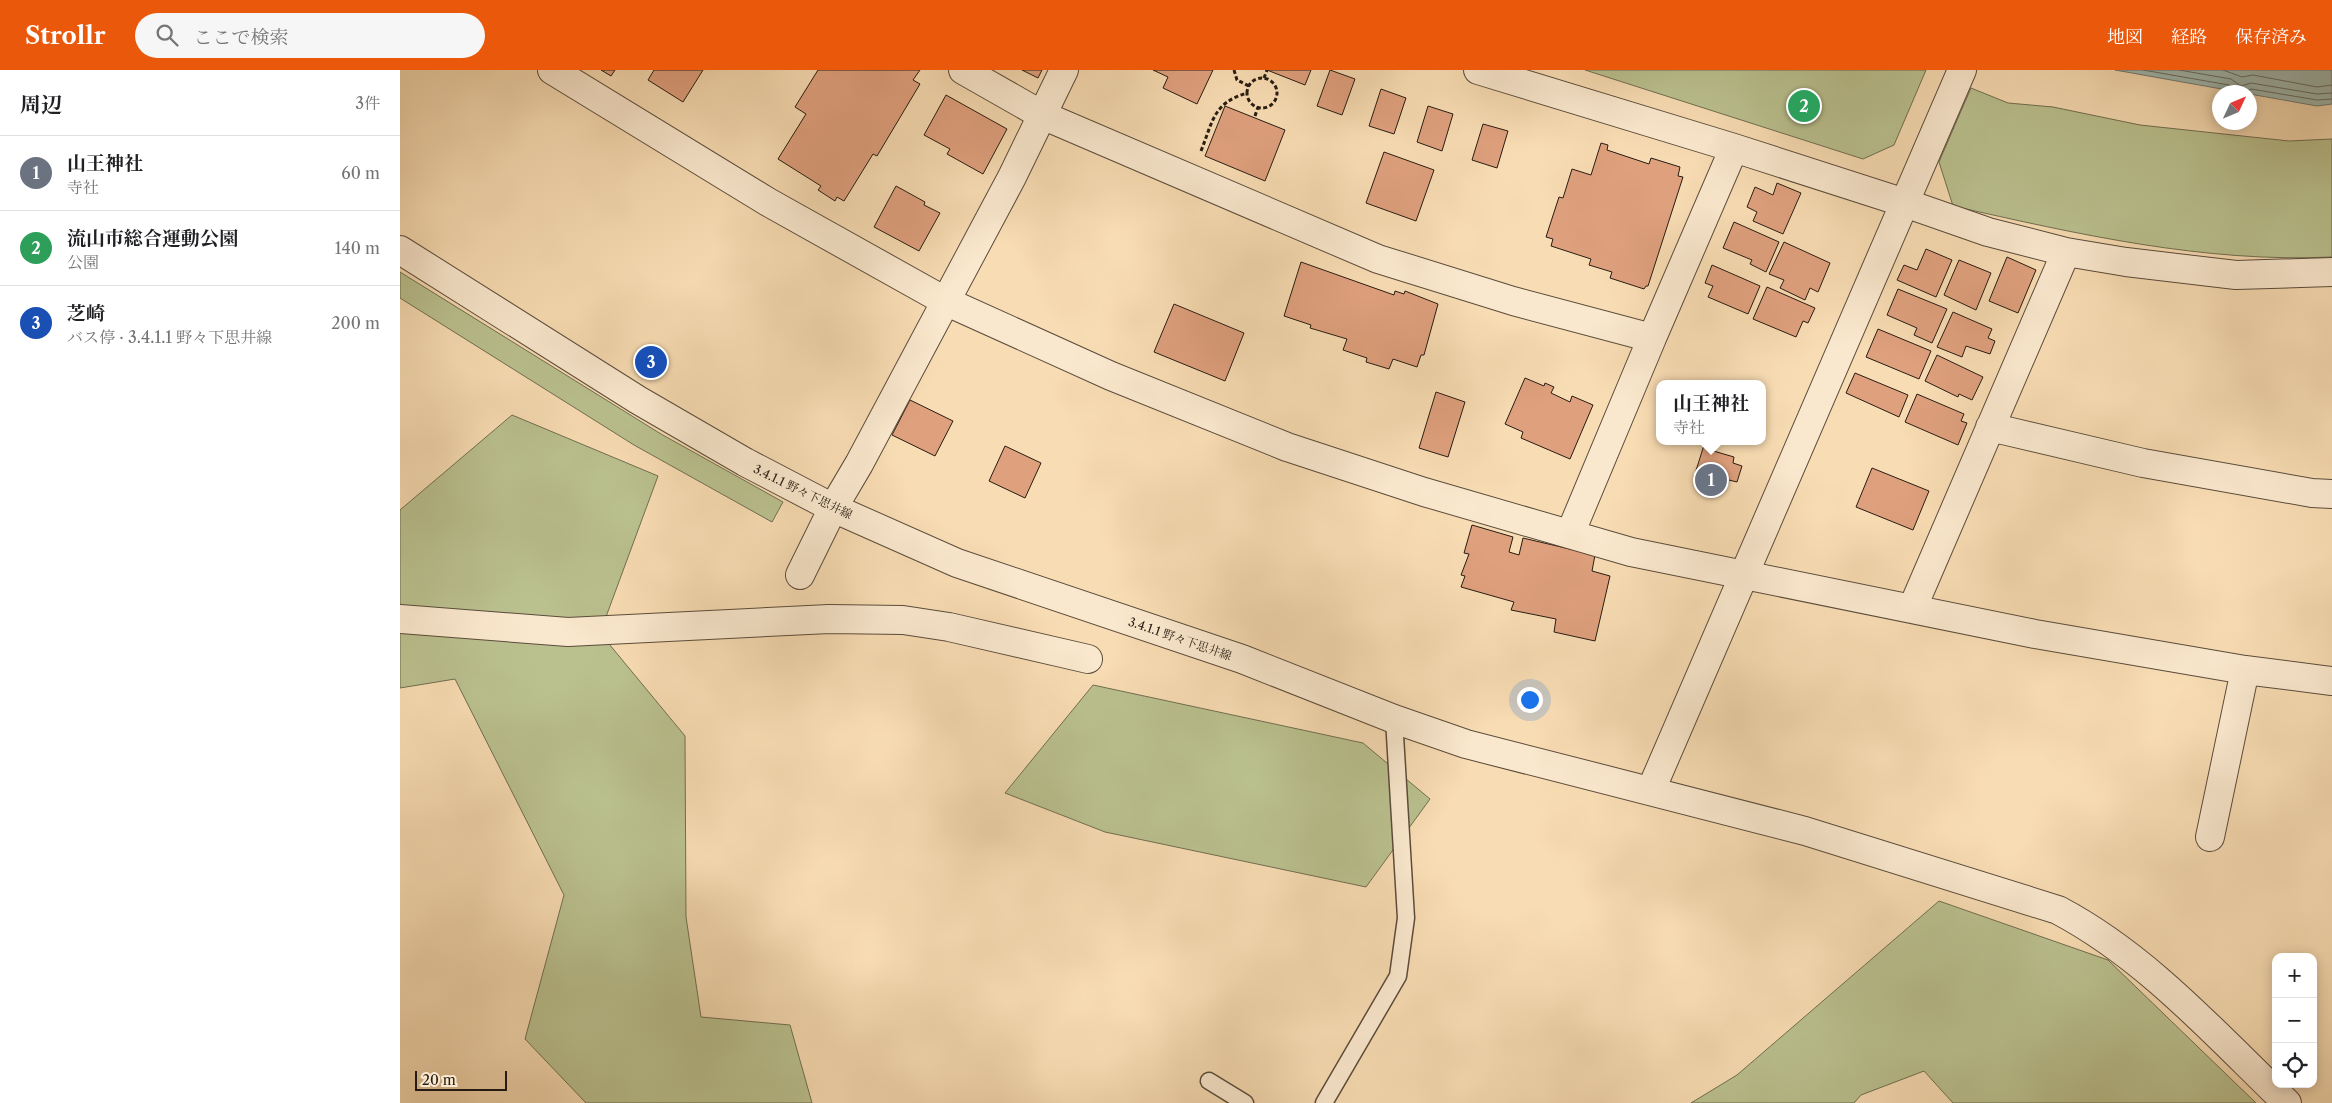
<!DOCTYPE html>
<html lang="ja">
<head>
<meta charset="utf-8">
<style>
	body { margin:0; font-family:"Libre Caslon Text","Noto Serif JP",serif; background:#f6f6f6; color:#202124 }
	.controls { position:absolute; right:15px; bottom:15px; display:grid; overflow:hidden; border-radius:10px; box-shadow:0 2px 12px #0003 }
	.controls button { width:45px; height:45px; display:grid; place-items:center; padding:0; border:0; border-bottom:1px solid #e0e0e0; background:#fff; color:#202124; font:25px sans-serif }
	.compass { position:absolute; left:1812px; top:15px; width:45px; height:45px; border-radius:50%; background:#fff; box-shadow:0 2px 12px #0003; rotate:46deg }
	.scale { position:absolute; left:15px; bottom:12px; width:92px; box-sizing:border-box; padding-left:5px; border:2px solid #271c13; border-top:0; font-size:14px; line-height:18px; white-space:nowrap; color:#271c13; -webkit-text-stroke:4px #fae8ce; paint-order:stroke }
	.you { position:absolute; left:1129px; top:629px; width:18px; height:18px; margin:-12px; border:4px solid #fff; border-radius:50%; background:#1a73e8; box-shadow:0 0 0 8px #1a73e833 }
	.badge { display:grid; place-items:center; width:32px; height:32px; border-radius:50%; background:#ea580c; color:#fff; font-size:16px; font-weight:700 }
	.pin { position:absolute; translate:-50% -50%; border:2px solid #fff; box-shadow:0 1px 5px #0006 }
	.popup { position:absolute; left:1256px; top:310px; width:110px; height:65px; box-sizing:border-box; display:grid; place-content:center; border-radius:10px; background:#fff; filter:drop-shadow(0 1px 4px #0005); font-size:16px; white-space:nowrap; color:#757577 }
	.popup b { font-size:19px; color:#202124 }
	.popup::after { content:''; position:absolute; left:50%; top:100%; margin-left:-10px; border:10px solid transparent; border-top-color:#fff }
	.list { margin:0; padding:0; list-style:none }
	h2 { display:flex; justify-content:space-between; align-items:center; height:65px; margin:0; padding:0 20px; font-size:21px }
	h2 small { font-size:16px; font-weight:400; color:#757577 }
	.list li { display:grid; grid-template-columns:32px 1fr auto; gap:15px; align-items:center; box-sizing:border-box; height:75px; padding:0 20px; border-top:1px solid #e0e0e0 }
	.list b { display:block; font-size:19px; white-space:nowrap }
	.list p { margin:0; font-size:16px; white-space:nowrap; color:#757577 }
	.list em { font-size:16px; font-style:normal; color:#757577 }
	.icon { flex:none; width:28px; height:28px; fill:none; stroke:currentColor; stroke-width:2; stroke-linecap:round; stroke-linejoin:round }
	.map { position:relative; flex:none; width:1932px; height:1033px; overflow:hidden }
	header { display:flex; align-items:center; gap:30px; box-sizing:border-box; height:70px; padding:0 25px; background:#ea580c; color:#fff }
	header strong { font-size:24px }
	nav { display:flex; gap:28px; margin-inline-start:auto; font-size:18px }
	.search { width:350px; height:45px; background:#f6f6f6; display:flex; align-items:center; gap:12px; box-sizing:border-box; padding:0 18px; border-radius:28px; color:#757577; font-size:19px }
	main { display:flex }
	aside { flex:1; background:#fff }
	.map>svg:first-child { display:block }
</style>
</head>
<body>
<header>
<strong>Strollr</strong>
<div class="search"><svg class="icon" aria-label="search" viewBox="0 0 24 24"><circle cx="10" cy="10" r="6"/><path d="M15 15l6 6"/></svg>ここで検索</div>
<nav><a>地図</a><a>経路</a><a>保存済み</a></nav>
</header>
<main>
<aside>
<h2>周辺<small>3件</small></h2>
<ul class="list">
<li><span class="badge" style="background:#6b7280">1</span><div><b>山王神社</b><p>寺社</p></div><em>60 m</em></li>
<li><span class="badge" style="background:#2e9e5b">2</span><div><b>流山市総合運動公園</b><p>公園</p></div><em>140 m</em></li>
<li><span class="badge" style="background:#1a4fb4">3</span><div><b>芝崎</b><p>バス停 · 3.4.1.1 野々下思井線</p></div><em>200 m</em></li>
</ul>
</aside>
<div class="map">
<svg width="1932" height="1033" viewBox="0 0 1932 1033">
	<rect width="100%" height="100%" fill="#f8dcb3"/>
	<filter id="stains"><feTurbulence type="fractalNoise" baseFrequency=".004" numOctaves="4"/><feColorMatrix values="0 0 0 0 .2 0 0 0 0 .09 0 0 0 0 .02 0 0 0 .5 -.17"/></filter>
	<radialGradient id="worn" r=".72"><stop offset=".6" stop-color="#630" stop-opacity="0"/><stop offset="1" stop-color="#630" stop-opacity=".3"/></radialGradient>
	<path fill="#bac18f" stroke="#706e51" d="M 1185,0 L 1526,0 L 1494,75 L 1463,89 Z
		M 1571,18 L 1608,33 L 1653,37 L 1740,55 L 1889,71 L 1932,69 L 1932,187 C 1804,193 1677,164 1553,136 L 1539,92 Z
		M 0,202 L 261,364 L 383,432 L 372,452 L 234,375 L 0,228 Z
		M 112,345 L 258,406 L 200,563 L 285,666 L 286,847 L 301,947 L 390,955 L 412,1033 L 186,1033 L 125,969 L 164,825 L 55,609 L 0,618 L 0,440 Z
		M 693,615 L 963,673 L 1030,729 L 966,817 L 705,762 L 605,723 Z
		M 1539,831 L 1708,890 L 1856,1033 L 1553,1033 L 1524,1001 L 1461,1025 L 1454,1033 L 1291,1033 L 1337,1005 Z"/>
	<path fill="#9fbab3" stroke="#6f7b73" d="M 1715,0 L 1932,0 L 1932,34 L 1917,36 Z"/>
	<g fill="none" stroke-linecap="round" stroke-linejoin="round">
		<path stroke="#636b63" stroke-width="1" d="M 1743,0 L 1829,15 L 1833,18 L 1834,22
			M 1779,0 L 1831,9 L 1841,16 L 1851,13 L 1917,24 L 1932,23
			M 1823,0 L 1842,7 L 1853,5 L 1917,17 L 1932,15
			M 1845,22 L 1851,19 L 1917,30 L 1932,29"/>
	</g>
	<path fill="#dfa07d" stroke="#271c13" d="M 201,0 L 215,0 L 211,6 Z
		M 254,0 L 303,0 L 283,32 L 248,10 Z
		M 418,0 L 520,0 L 513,10 L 520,14 L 477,86 L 473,84 L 444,131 L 437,127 L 435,131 L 418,120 L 421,116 L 378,89 L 406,44 L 395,37 Z
		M 622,0 L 642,0 L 638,8 Z
		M 753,0 L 813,0 L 797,34 L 763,18 L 768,7 Z
		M 867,0 L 911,0 L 905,15 Z
		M 930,0 L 955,9 L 942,45 L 917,36 Z
		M 981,19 L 1006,28 L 994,64 L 969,56 Z
		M 546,25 L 607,59 L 583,104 L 547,84 L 550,79 L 524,65 Z
		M 825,36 L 885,60 L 865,111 L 805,86 Z
		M 1028,36 L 1053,44 L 1042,81 L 1017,72 Z
		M 1083,54 L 1108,61 L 1097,98 L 1072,90 Z
		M 1201,73 L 1208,75 L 1207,80 L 1249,94 L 1251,88 L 1280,97 L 1278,106 L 1283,107 L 1248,216 L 1246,216 L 1244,219 L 1210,208 L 1212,202 L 1189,195 L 1191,189 L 1151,176 L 1153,169 L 1146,167 L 1159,127 L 1163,128 L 1172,99 L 1191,105 Z
		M 984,82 L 1034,100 L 1016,151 L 966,133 Z
		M 1377,113 L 1401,123 L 1383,164 L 1353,151 L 1357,142 L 1347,137 L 1355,117 L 1373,125 Z
		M 496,116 L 525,132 L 524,135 L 540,143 L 519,181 L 474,157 Z
		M 1334,152 L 1379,172 L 1366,202 L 1350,194 L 1352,190 L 1323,178 Z
		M 1384,172 L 1430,193 L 1418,222 L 1410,218 L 1405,230 L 1380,218 L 1384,210 L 1369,204 Z
		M 1526,179 L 1552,190 L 1536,227 L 1497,210 L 1504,195 L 1517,200 Z
		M 1607,187 L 1636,200 L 1618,243 L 1589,231 Z
		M 1559,190 L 1591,203 L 1576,240 L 1544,225 Z
		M 901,192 L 994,225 L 995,221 L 1004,224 L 1005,221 L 1038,234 L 1024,285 L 1021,285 L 1017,297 L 993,289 L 989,299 L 966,292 L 967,288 L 943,280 L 947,269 L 910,258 L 911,255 L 884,246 Z
		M 1312,195 L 1360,216 L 1348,244 L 1308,227 L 1313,216 L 1305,213 Z
		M 1367,217 L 1415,238 L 1408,253 L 1403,251 L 1396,267 L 1353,249 Z
		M 1498,219 L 1547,239 L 1532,273 L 1514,265 L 1517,258 L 1487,245 Z
		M 774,234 L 844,263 L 825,311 L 754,282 Z
		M 1553,242 L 1592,259 L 1588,268 L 1595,271 L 1590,284 L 1566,276 L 1562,287 L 1537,277 Z
		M 1478,259 L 1531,281 L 1519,309 L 1466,287 Z
		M 1537,285 L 1583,307 L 1572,330 L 1559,324 L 1558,327 L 1525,311 Z
		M 1455,303 L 1508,325 L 1499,347 L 1446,323 Z
		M 1125,308 L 1144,316 L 1145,313 L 1154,317 L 1151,323 L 1170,332 L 1172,326 L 1193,335 L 1170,389 L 1121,368 L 1123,362 L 1105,354 Z
		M 1036,322 L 1065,332 L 1048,387 L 1019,378 Z
		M 1517,324 L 1564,344 L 1561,351 L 1567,353 L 1558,375 L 1505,352 Z
		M 510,330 L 553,351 L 535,386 L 492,365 Z
		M 1304,375 L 1311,377 L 1310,380 L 1334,387 L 1333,393 L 1342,396 L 1337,412 L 1329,410 L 1327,417 L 1316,414 L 1315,417 L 1303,414 L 1304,410 L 1294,407 Z
		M 605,376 L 641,393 L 625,428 L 589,411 Z
		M 1472,398 L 1529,421 L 1513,460 L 1456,437 Z
		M 1072,455 L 1113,467 L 1109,482 L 1119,485 L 1123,468 L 1195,485 L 1192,501 L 1210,506 L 1195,571 L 1154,562 L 1156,549 L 1111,540 L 1114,532 L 1061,517 L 1065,506 L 1061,505 L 1069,484 L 1064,483 Z"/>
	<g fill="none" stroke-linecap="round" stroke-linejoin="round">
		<defs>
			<path id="service" d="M 809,1011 L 845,1033
				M 924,1033 L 998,906 L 1006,848 L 994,649"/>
			<path id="minor" d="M 152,0 L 368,132 L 545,231 L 711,306 L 887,377 L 1024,422 L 1231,482 L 1635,564 L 1845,600 L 1810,767
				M 563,0 L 642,45 L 978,189 L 1113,231 L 1252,268 L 1334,78
				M 1078,0 L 1334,78 L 1505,133 L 1588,162 L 1666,182 L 1726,192 L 1836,205 L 1932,202
				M 1590,357 L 1743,393 L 1912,423 L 1932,424
				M 1170,464 L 1252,268
				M 400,505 L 433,438 L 459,394 L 612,107 L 664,0
				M 1512,539 L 1666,182
				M 1845,600 L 1932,611
				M 1251,720 L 1562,0"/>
			<path id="tertiary" d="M 0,180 L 238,330 L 345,392 L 433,438 L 557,493 L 842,589 L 994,649 L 1066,674 L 1405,761 L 1658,840 C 1747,887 1815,964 1887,1033
				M 0,549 L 168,562 L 429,549 L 503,550 L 549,557 L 688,589"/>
		</defs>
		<use href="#service" stroke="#5b4c3b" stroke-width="19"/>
		<use href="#minor" stroke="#5b4c3b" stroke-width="30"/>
		<use href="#tertiary" stroke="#5b4c3b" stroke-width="30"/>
		<path stroke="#271c13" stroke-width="3" stroke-dasharray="4 2.5" stroke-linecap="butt" d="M 834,0 L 837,10 L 849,16
			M 864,8 L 867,0
			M847 23a15 15 0 1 1 30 0a15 15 0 1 1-30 0Z
			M 855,46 L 858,37
			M 801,81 C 813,51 813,33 847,23"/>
		<use href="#service" stroke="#fae8ce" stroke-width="16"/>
		<use href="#minor" stroke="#fae8ce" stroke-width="28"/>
		<use href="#tertiary" stroke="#fae8ce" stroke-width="28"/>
	</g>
	<g text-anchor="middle" stroke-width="4" stroke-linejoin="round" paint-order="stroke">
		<g font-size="12" fill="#271c13" stroke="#fae8ce">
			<text transform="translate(403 422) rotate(26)" y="4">3.4.1.1 野々下思井線</text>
			<text transform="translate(780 569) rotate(19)" y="4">3.4.1.1 野々下思井線</text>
		</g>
	</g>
	<rect width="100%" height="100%" filter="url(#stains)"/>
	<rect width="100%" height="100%" fill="url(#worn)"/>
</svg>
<div class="controls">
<button>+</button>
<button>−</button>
<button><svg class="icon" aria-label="locate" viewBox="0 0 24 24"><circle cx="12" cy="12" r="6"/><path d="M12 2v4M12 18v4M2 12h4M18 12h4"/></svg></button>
</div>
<svg class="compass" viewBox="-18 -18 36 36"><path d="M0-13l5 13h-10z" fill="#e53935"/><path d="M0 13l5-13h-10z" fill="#757577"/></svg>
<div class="scale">20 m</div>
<div class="you"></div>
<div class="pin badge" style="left:1311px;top:410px;background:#6b7280">1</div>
<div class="popup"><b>山王神社</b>寺社</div>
<div class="pin badge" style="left:1404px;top:36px;background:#2e9e5b">2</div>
<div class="pin badge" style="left:251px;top:292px;background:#1a4fb4">3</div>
</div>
</main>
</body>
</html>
